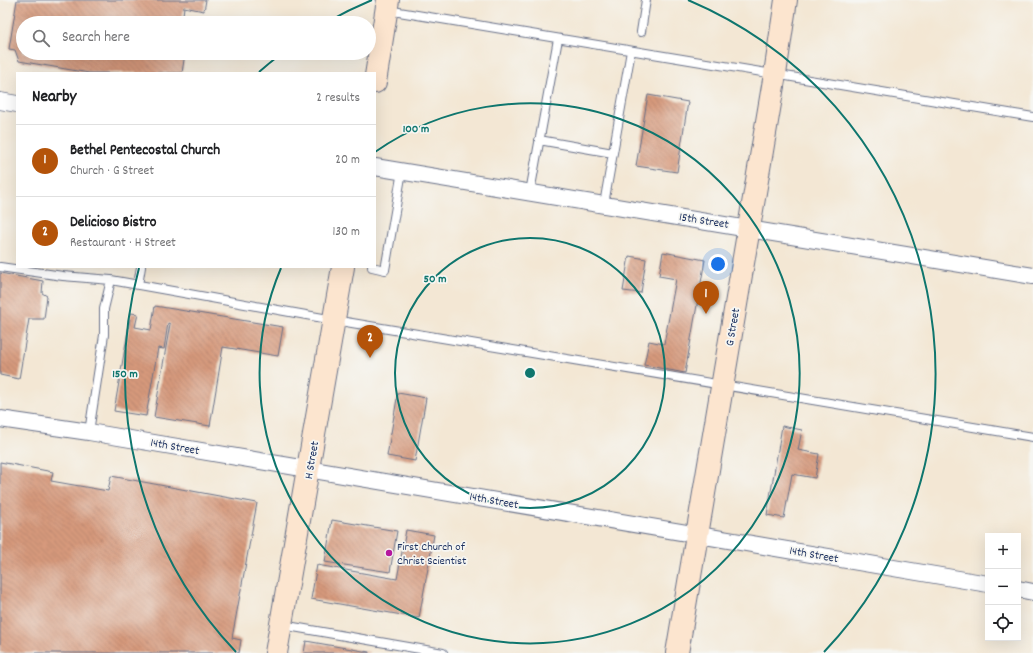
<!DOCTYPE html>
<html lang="en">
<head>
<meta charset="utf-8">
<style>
	body { margin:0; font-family:Dekko,sans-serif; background:#f6f6f6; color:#202124 }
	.controls { position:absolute; right:12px; bottom:12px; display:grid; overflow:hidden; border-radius:0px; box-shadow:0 4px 16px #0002 }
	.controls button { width:36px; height:36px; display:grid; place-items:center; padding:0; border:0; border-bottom:1px solid #e0e0e0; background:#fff; color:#202124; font:20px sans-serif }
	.you { position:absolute; left:718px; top:264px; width:14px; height:14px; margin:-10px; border:3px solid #fff; border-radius:50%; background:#1a73e8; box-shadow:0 0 0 6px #1a73e833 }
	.badge { display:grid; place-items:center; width:26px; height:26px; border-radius:50%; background:#b45309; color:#fff; font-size:13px; font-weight:700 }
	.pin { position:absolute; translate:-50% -33px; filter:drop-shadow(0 1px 2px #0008) }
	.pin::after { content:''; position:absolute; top:21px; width:14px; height:12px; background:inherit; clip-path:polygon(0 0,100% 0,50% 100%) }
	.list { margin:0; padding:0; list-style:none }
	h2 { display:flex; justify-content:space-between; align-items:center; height:52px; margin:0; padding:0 16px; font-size:17px }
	h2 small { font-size:13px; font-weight:400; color:#757577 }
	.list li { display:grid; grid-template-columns:26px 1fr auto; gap:12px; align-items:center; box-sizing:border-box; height:72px; padding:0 16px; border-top:1px solid #e0e0e0 }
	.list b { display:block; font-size:15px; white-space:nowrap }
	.list p { margin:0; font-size:13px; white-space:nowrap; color:#757577 }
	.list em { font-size:13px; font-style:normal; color:#757577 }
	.icon { flex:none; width:22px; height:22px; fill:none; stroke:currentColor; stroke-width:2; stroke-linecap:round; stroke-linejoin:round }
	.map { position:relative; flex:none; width:1033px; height:653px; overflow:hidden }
	.search { position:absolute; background:#fff; box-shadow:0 4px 16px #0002; left:16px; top:16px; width:360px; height:44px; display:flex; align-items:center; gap:10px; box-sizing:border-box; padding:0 14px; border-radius:22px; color:#757577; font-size:15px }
	.panel { position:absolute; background:#fff; box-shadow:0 4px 16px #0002; left:16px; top:72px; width:360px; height:196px; border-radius:0px }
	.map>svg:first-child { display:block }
</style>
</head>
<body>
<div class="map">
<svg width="1033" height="653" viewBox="0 0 1033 653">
	<defs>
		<pattern id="building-back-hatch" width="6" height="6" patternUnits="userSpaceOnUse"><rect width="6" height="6" fill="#d6997b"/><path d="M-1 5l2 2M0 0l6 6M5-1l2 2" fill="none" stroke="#ad7d68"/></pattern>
	</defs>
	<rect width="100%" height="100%" fill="#f6f6f2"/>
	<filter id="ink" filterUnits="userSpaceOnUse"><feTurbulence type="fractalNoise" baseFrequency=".025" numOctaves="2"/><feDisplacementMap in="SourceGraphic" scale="8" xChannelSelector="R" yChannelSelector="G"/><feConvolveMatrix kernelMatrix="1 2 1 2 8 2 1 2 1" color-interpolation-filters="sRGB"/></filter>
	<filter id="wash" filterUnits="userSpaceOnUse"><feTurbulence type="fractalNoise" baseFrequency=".012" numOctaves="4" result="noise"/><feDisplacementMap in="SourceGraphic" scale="16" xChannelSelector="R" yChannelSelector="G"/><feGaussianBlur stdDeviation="0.9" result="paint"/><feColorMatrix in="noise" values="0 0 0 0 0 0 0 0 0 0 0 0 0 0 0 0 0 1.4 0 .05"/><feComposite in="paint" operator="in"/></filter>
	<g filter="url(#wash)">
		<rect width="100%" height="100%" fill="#f3e7d4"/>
		<g id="blocks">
			<path fill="url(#building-back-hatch)" d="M 17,0 L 206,0 L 204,11 L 184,7 L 182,23 L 23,23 L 23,53 L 185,53 L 182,73 L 89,73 L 19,61 L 15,50 L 9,49 Z
				M 648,95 L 688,102 L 677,172 L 636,166 Z
				M 663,252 L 705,260 L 685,373 L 644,365 L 649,341 L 664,344 L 676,279 L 659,276 Z
				M 629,256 L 646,259 L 641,293 L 623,291 Z
				M 0,273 L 43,281 L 42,293 L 47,296 L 44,319 L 29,319 L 19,379 L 0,375 Z
				M 155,306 L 283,327 L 278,356 L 223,347 L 210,426 L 154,417 L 170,324 L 168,323 L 164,349 L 158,348 L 146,416 L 114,411 L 131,313 L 138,314 L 135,327 L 151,330 Z
				M 398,393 L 426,398 L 415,461 L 387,456 Z
				M 782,426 L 802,430 L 798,450 L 819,454 L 815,478 L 792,474 L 784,518 L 767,515 Z
				M 0,462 L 53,472 L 51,481 L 108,491 L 111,476 L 257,503 L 232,638 L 241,640 L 239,653 L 0,653 Z
				M 332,520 L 397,531 L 390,572 L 325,562 Z
				M 406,530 L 434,535 L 419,618 L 311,599 L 317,565 L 397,579 Z
				M 306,641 L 369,652 L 369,653 L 304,653 Z"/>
		</g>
	</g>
	<g filter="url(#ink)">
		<use href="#blocks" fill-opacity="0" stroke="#676f87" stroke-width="1"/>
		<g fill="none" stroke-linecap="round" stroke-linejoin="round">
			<defs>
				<path id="lane" d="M 387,10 L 1033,117
					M 641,32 L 646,0
					M 539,140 L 613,153
					M 530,192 L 558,39
					M 604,204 L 631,51
					M 0,267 L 63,276 L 111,280 L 334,320 L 1033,437
					M 372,267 L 385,270 L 402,171
					M 138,285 L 141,267
					M 89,432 L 104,335 L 104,309 L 111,280
					M 282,625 L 443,653"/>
				<path id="street" d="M 0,101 L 17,104
					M 375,167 L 1033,276
					M 0,419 L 89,432 L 988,584
					M 1018,589 L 1033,592"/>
				<path id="secondary" d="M 375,82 L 388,0
					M 276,653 L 343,267
					M 677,653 L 775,74 L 786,0"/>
			</defs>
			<use href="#lane" stroke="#676f87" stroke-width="10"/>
			<use href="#street" stroke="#676f87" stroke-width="18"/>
			<use href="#secondary" stroke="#676f87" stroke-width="24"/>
			<use href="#lane" stroke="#fff" stroke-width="8"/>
			<use href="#street" stroke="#fff" stroke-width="16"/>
			<use href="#secondary" stroke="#fce5cf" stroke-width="22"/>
		</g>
	</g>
	<g fill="none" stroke="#0f766e" stroke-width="2">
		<circle cx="530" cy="373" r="135"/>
		<path d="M375 152A270 270 0 1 1 281 268"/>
		<path d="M236 652A405 405 0 0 1 139 268M259 72A405 405 0 0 1 281 54M327 22A405 405 0 0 1 372 0M688 0A405 405 0 0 1 824 652"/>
	</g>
	<circle fill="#b5179e" stroke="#f6f6f2" stroke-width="1.5" cx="389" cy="553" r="4"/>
	<g text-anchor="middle" stroke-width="3.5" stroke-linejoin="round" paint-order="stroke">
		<g font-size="12" fill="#1b2f5e" stroke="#f6f6f2">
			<text transform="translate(704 220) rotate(9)" y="4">15th Street</text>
			<text transform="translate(732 327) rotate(-80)" y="4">G Street</text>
			<text transform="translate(175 446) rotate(10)" y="4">14th Street</text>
			<text transform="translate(311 460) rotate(-80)" y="4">H Street</text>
			<text transform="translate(494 500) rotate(10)" y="4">14th Street</text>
			<text transform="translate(814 554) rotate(10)" y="4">14th Street</text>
		</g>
		<g font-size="12" fill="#1b2f5e" stroke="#f6f6f2" text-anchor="start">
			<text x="397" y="550">First Church of<tspan x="397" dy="14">Christ Scientist</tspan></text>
		</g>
	</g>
	<circle cx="530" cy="373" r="6" fill="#0f766e" stroke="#f6f6f2" stroke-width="2"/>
	<g font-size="12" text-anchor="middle" font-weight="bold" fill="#0f766e" stroke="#f6f6f2" stroke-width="3.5" stroke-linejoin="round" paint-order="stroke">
		<text x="416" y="132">100 m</text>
		<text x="435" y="282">50 m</text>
		<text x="125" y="377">150 m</text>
	</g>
</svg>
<div class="controls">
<button>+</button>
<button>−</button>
<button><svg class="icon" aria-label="locate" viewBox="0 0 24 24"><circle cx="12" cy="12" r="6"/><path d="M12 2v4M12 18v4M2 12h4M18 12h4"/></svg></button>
</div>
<div class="you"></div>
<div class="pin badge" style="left:706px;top:314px">1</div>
<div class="pin badge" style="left:370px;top:358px">2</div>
<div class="search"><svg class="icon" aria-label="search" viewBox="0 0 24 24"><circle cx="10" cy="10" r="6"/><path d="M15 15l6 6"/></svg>Search here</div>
<section class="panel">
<h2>Nearby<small>2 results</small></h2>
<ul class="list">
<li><span class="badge">1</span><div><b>Bethel Pentecostal Church</b><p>Church · G Street</p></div><em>20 m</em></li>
<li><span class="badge">2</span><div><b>Delicioso Bistro</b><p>Restaurant · H Street</p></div><em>130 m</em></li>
</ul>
</section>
</div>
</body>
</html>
